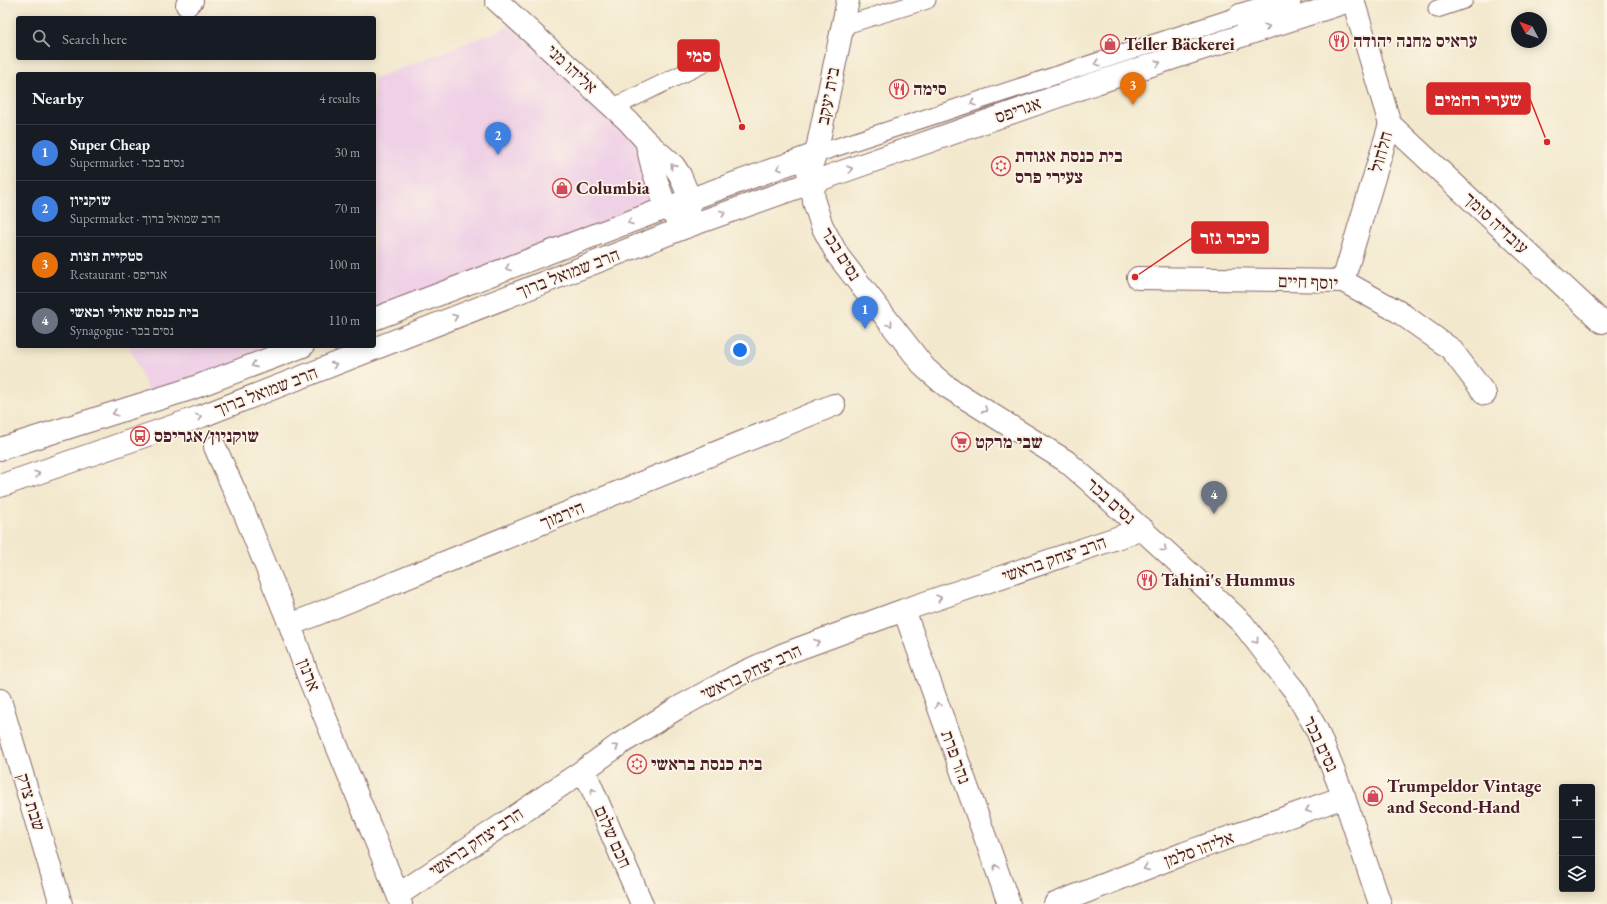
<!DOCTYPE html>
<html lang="en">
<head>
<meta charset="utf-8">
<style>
	body { margin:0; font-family:"EB Garamond","Frank Ruhl Libre",serif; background:#20242c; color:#f1f3f6 }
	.controls { position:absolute; right:12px; bottom:12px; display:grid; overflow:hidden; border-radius:4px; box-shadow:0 2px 10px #0003 }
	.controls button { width:36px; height:36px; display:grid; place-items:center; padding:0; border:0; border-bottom:1px solid #363941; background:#171b24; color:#f1f3f6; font:20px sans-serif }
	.compass { position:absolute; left:1511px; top:12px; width:36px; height:36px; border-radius:50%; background:#171b24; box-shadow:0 2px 10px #0003; rotate:311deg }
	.you { position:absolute; left:740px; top:350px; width:14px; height:14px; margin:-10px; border:3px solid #fff; border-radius:50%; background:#1a73e8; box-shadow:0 0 0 6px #1a73e833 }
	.badge { display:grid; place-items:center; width:26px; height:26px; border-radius:50%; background:#d1495b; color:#fff; font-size:13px; font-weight:700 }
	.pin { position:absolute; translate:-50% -33px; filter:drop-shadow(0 1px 2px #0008) }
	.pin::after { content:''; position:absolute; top:21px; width:14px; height:12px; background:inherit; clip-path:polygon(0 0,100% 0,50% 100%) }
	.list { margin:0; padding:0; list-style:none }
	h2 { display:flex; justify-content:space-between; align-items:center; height:52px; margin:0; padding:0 16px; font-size:17px }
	h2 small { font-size:13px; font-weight:400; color:#9ea1a6 }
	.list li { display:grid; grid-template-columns:26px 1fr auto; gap:12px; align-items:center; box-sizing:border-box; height:56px; padding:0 16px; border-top:1px solid #363941 }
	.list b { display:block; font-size:15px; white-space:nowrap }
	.list p { margin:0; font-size:13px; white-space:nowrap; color:#9ea1a6 }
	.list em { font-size:13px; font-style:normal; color:#9ea1a6 }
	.icon { flex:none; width:22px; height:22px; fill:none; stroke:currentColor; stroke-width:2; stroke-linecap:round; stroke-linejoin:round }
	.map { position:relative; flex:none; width:1607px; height:904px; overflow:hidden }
	.search { position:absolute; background:#171b24; box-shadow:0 2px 10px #0003; left:16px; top:16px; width:360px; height:44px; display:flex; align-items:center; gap:10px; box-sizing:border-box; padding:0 14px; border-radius:4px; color:#9ea1a6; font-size:15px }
	.panel { position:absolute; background:#171b24; box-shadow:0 2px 10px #0003; left:16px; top:72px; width:360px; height:276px; border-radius:4px }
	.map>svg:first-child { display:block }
</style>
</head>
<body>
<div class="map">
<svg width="1607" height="904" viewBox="0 0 1607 904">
	<rect width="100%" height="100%" fill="#fcf5e5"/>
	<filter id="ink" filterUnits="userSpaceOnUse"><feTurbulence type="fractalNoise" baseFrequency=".025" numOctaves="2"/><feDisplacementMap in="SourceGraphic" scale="8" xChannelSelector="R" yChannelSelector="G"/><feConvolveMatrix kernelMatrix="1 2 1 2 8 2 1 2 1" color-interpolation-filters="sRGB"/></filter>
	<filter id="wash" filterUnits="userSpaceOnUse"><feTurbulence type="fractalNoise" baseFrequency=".012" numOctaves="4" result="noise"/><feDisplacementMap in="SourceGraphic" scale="16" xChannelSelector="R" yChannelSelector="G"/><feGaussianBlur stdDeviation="0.9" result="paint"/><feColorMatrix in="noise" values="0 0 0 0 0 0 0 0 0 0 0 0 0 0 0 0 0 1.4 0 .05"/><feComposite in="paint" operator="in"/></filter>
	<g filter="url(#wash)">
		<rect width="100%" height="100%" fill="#f2e8cd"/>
		<path fill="#efd0e6" d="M 520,22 L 628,121 L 666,208 L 374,319 L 374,79 Z
			M 129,346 L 303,346 L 153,401 Z"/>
	</g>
	<g filter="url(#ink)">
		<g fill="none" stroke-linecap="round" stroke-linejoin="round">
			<defs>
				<path id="service" d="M 1437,9 L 1464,0
					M 842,26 L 927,0
					M 614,107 L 707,62
					M 816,154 L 1240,15"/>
				<path id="pedestrian" d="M 1138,278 L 1215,279"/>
				<path id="minor" d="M 496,0 L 628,121 L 646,141 L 674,166 L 680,175 L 690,199 L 686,227
					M 187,5 L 192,0
					M 1240,15 L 1290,0
					M 1390,124 L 1602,322
					M 646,141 L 653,170 L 666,208 L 680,221
					M 808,172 L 816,154 L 848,0
					M 813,182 L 1096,83 L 1352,0
					M 1215,279 L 1343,281 L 1399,312 L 1451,349 L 1485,394
					M 1343,281 L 1390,124 L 1353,0
					M 215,447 L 244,512 L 290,625 L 307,673 L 398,895 L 401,904
					M 904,610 L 1009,904
					M 290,625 L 834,405
					M 0,700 L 61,904
					M 584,770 L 642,904
					M 398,895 L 584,770 L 620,744 L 676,709 L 736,676 L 784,654 L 904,610 L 1143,529
					M 1055,904 L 1185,853 L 1344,797"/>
				<path id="tertiary" d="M 374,319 L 666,208 L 816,154
					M 0,449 L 190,389 L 303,346
					M 0,486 L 202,416 L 686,227 L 813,182 L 814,202 L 822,226 L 838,256 L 925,368 L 946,386 L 1066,461 L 1088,480 L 1196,579 L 1243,624 L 1283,676 L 1295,691 L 1317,730 L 1344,797 L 1380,904"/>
			</defs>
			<use href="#service" stroke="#856564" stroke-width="19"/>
			<use href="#pedestrian" stroke="#856564" stroke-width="24"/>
			<use href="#minor" stroke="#856564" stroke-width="24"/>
			<use href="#tertiary" stroke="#856564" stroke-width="24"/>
			<use href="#service" stroke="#fff" stroke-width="17"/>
			<use href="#pedestrian" stroke="#fff" stroke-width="22"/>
			<use href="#minor" stroke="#fff" stroke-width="22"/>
			<use href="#tertiary" stroke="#fff" stroke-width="22"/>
		</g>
		<defs><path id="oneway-chevron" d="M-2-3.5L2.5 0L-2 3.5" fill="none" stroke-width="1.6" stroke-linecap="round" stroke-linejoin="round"/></defs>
		<g stroke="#ae9aa0">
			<use href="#oneway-chevron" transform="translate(1267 27) rotate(-18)"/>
			<use href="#oneway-chevron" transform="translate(1097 63) rotate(162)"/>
			<use href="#oneway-chevron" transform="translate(1158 63) rotate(-18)"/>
			<use href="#oneway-chevron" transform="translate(973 103) rotate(162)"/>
			<use href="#oneway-chevron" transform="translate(673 166) rotate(-129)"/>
			<use href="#oneway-chevron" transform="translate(779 168) rotate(160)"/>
			<use href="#oneway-chevron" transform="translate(850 169) rotate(-19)"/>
			<use href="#oneway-chevron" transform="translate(723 213) rotate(-20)"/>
			<use href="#oneway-chevron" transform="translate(630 222) rotate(159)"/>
			<use href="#oneway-chevron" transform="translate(508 268) rotate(159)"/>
			<use href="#oneway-chevron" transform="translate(455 317) rotate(-21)"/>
			<use href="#oneway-chevron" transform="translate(890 324) rotate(52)"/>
			<use href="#oneway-chevron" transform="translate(254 365) rotate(159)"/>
			<use href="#oneway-chevron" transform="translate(334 365) rotate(-21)"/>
			<use href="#oneway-chevron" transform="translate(985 410) rotate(32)"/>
			<use href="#oneway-chevron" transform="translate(115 413) rotate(163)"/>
			<use href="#oneway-chevron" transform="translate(199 417) rotate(-20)"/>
			<use href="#oneway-chevron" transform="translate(37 474) rotate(-18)"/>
			<use href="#oneway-chevron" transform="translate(1164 549) rotate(43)"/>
			<use href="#oneway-chevron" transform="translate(939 598) rotate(-19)"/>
			<use href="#oneway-chevron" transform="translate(1256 641) rotate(52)"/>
			<use href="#oneway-chevron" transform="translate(817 642) rotate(-20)"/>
			<use href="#oneway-chevron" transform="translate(938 705) rotate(-110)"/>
			<use href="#oneway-chevron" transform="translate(616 747) rotate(-35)"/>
			<use href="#oneway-chevron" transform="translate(593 791) rotate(-114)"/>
			<use href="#oneway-chevron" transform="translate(1308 810) rotate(160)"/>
			<use href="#oneway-chevron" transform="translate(996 867) rotate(-110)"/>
			<use href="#oneway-chevron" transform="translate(1146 868) rotate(159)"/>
		</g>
	</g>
	<defs>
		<symbol id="restaurant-ring" viewBox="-11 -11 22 22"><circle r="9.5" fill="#fcf5e5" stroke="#d1495b" stroke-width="1.5"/><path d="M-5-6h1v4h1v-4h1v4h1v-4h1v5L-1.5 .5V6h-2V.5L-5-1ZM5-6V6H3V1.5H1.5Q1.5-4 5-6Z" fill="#d1495b"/></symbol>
		<symbol id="shop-ring" viewBox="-11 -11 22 22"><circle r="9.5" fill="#fcf5e5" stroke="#d1495b" stroke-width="1.5"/><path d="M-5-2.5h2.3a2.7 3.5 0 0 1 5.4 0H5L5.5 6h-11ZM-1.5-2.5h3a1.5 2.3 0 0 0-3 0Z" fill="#d1495b"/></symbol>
		<symbol id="synagogue-ring" viewBox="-11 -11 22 22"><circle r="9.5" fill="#fcf5e5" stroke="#d1495b" stroke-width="1.5"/><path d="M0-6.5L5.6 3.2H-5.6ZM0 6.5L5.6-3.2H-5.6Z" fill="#d1495b"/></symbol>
		<symbol id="bus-ring" viewBox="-11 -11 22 22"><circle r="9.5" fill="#fcf5e5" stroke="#d1495b" stroke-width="1.5"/><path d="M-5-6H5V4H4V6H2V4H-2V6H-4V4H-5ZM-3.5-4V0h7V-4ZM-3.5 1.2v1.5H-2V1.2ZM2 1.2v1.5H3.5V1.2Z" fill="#d1495b"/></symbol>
		<symbol id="supermarket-ring" viewBox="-11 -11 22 22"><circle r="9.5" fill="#fcf5e5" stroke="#d1495b" stroke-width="1.5"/><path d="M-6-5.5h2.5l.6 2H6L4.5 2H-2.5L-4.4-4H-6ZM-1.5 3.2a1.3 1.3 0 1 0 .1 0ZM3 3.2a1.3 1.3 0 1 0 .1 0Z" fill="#d1495b"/></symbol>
	</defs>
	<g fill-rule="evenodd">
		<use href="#restaurant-ring" x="1328" y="30" width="22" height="22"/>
		<use href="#shop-ring" x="1099" y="33" width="22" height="22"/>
		<use href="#restaurant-ring" x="888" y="78" width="22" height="22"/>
		<use href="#synagogue-ring" x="990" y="155" width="22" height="22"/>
		<use href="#shop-ring" x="551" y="177" width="22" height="22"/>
		<use href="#bus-ring" x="129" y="425" width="22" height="22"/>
		<use href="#supermarket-ring" x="950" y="431" width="22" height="22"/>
		<use href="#restaurant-ring" x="1136" y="569" width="22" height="22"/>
		<use href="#synagogue-ring" x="626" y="753" width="22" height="22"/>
		<use href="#shop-ring" x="1362" y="785" width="22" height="22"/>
	</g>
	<g text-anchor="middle" stroke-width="3.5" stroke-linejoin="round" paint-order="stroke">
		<g font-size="18" font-weight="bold" fill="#4a1f2b" stroke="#fcf5e5" text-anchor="start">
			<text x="1353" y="47">עראיס מחנה יהודה</text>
			<text x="1124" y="50">Teller Bäckerei</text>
			<text x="913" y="95">סימה</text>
			<text x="1015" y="162">בית כנסת אגודת<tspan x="1015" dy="21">צעירי פרס</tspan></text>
			<text x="576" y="194">Columbia</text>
			<text x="154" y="442">שוקניון/אגריפס</text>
			<text x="975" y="448">שבי מרקט</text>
			<text x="1161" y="586">Tahini's Hummus</text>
			<text x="651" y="770">בית כנסת בראשי</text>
			<text x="1387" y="792">Trumpeldor Vintage<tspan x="1387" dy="21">and Second-Hand</tspan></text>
		</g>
		<g font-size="18" fill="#4a1f2b" stroke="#fcf5e5">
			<text transform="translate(572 69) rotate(43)" y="6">אליהו מני</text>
			<text transform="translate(828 96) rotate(-79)" y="6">בית יעקב</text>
			<text transform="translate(1018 110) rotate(-19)" y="6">אגריפס</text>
			<text transform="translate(1381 152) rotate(-74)" y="6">חלחול</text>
			<text transform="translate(1496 223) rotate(43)" y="6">עובדיה סומך</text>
			<text transform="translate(841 254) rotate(58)" y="6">נסים בכר</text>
			<text transform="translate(568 273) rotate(-21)" y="6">הרב שמואל ברוך</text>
			<text transform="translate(1308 282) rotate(2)" y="6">יוסף חיים</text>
			<text transform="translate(266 391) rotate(-21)" y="6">הרב שמואל ברוך</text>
			<text transform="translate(1111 501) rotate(42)" y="6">נסים בכר</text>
			<text transform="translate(562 515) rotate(-22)" y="6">הירמוך</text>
			<text transform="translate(1054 559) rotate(-19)" y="6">הרב יצחק בראשי</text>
			<text transform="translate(751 672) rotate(-25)" y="6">הרב יצחק בראשי</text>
			<text transform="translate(309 675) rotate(69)" y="6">ארנון</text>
			<text transform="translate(1321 744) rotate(65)" y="6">נסים בכר</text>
			<text transform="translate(956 757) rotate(70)" y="6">נהר פרת</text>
			<text transform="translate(31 802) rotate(73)" y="6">שבת צדק</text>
			<text transform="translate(613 837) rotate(66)" y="6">חכם שלום</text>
			<text transform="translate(476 842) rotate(-34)" y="6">הרב יצחק בראשי</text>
			<text transform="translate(1199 849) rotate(-20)" y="6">אליהו סלמן</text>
		</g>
	</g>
	<path fill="none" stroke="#d62828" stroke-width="1.5" d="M742 127L719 56M1547 142L1530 99M1135 277L1192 238"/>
	<g fill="#d62828" stroke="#fcf5e5" stroke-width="1.5">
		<circle cx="742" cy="127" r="4"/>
		<circle cx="1547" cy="142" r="4"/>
		<circle cx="1135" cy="277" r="4"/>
	</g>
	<g fill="#d62828" stroke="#d62828" stroke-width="1.5">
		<rect x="678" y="40" width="41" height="31" rx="4"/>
		<rect x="1427" y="83" width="103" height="31" rx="4"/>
		<rect x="1192" y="222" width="76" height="31" rx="4"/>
	</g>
	<g font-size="19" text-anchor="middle" font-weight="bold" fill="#fff">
		<text x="699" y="62">סמי</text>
		<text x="1478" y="106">שערי רחמים</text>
		<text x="1230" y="244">כיכר גזר</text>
	</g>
</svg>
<div class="controls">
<button>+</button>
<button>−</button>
<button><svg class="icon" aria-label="layers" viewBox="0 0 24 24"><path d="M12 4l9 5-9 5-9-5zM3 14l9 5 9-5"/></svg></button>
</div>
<svg class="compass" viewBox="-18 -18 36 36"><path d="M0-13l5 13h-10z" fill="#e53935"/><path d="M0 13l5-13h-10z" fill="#9ea1a6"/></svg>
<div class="you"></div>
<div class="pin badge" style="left:865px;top:329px;background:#3f7fe0">1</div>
<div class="pin badge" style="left:498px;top:155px;background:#3f7fe0">2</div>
<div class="pin badge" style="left:1133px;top:105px;background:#e8710a">3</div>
<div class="pin badge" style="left:1214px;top:514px;background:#6b7280">4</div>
<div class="search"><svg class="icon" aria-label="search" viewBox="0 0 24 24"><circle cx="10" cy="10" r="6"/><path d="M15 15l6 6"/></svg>Search here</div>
<section class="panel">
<h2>Nearby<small>4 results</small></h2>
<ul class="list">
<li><span class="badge" style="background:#3f7fe0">1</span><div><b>Super Cheap</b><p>Supermarket · נסים בכר</p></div><em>30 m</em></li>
<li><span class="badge" style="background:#3f7fe0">2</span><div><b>שוקניון</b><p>Supermarket · הרב שמואל ברוך</p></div><em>70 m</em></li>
<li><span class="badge" style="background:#e8710a">3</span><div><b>סטקיית חצות</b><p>Restaurant · אגריפס</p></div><em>100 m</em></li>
<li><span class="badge" style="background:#6b7280">4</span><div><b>בית כנסת שאולי וכאשי</b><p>Synagogue · נסים בכר</p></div><em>110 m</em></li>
</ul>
</section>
</div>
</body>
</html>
